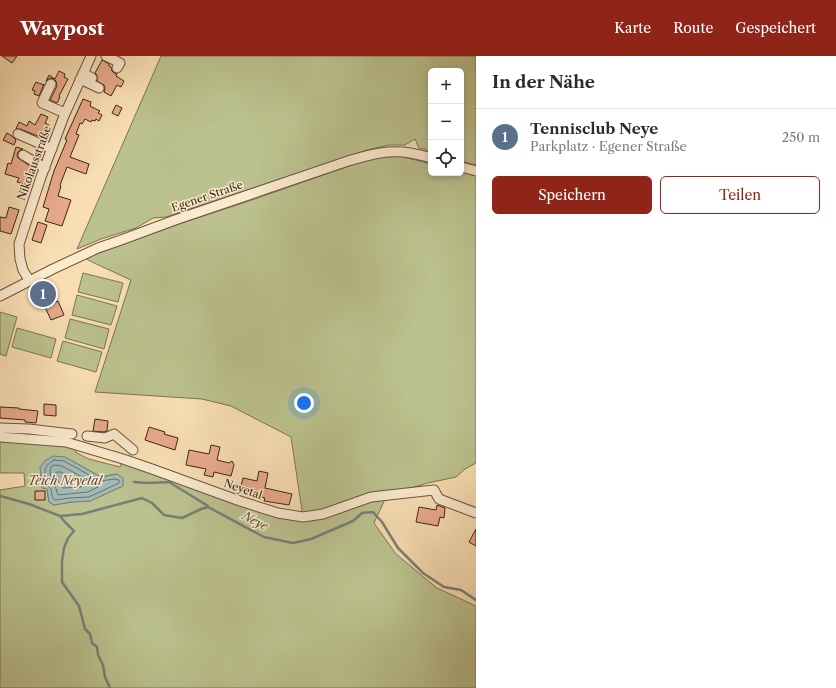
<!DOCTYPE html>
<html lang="de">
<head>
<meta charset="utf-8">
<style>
	body { margin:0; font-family:"Libre Caslon Text",serif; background:#f7f7f7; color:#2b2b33 }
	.controls { position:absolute; right:12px; top:12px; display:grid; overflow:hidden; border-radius:6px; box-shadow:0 2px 6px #0003 }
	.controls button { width:36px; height:36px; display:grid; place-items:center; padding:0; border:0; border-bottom:1px solid #e1e1e2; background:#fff; color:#2b2b33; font:20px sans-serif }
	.you { position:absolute; left:304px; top:347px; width:14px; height:14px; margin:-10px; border:3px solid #fff; border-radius:50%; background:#1a73e8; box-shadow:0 0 0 6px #1a73e833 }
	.badge { display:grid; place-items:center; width:26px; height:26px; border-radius:50%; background:#8f2418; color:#fff; font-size:13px; font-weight:700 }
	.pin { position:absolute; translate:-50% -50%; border:2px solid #fff; box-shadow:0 1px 4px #0006 }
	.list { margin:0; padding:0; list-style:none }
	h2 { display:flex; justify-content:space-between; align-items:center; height:52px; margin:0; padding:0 16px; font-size:17px }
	h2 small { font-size:13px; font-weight:400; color:#7c7c81 }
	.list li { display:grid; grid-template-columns:26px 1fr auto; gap:12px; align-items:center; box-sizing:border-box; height:56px; padding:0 16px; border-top:1px solid #e1e1e2 }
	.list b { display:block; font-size:15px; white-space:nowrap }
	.list p { margin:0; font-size:13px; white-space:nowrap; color:#7c7c81 }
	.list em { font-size:13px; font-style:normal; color:#7c7c81 }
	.actions { display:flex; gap:8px; padding:12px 16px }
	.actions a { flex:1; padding:9px 0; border:1px solid #8f2418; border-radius:6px; text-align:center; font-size:14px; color:#8f2418 }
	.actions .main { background:#8f2418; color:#fff }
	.icon { flex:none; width:22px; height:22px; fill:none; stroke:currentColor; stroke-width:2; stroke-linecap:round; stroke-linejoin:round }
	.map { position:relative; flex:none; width:476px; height:632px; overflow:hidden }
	header { display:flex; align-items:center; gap:24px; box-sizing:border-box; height:56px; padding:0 20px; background:#8f2418; color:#fff }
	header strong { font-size:19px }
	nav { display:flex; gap:22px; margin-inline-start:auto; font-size:14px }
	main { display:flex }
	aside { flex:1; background:#fff }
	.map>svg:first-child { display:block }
</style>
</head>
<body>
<header>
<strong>Waypost</strong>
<nav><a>Karte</a><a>Route</a><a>Gespeichert</a></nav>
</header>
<main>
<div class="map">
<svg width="476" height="632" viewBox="0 0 476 632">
	<rect width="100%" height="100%" fill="#f9deb4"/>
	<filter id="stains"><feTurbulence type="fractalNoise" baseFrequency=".005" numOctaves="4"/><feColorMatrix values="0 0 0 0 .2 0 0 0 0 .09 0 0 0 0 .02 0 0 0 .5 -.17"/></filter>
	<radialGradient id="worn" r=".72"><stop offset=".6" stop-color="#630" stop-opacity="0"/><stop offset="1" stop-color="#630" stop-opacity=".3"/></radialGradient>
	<path fill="#bbc28f" stroke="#7c7452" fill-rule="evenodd" d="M 161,0 L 476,0 L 476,109 L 461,105 L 461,15 L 431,15 L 431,95 L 419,92 L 415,83 L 405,89 L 389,89 L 367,94 L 166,161 L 153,162 L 136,172 L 101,183 L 77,193 Z
		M 400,100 L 431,108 L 431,117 L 461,117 L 461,116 L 476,120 L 476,407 L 465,413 L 456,421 L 428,427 L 387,439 L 374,467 L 396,498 L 437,532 L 476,550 L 476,632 L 0,632 L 0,434 L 25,430 L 24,417 L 0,417 L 0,381 L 80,391 L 75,396 L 89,403 L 120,411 L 123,403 L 303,461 L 291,381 L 231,350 L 202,343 L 95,336 L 131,224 L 92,206 L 85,202 L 176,169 L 252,144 L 372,102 ZM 65,401 L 101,421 L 116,418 L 123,430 L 90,445 L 71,446 L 54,449 L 49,446 L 47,433 Z
		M 83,217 L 123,227 L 118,246 L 78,236 Z
		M 77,239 L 117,250 L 111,269 L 72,259 Z
		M 0,256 L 17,261 L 6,300 L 0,298 Z
		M 70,263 L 109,273 L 104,293 L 65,282 Z
		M 17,272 L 56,283 L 51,302 L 12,291 Z
		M 63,285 L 102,296 L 96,316 L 57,305 Z"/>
	<path fill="#a1bab6" stroke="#797f76" d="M 53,400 L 65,401 L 101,421 L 117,418 L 123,422 L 123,430 L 90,445 L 71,446 L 54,449 L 49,446 L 47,433 L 42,432 L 40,411 L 45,405 Z"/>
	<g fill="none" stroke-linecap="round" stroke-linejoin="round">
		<path stroke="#6f7066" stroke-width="1" d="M 54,404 L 64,405 L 100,425 L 115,423 L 119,424 L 119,427 L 89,441 L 70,442 L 55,444 C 49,439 55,434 46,428 C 45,416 42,411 54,404 Z
			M 55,409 L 62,410 L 97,429 L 98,431 L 88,436 L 58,439 L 55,430 L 51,425 L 50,414 L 51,411 Z
			M 57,416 L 61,416 L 81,427 L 82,430 L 81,431 L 63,432 L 56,422 L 56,417 Z"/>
		<path stroke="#797f76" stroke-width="2.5" d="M 134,426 L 147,427 L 169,426 L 208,450
			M 0,440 L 29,448 L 60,460 L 82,458 L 142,442 L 152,447 L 164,459 L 182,462 L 201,453 L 208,451 L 264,481 L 293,487 L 311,483 L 353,465 L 362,457 L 373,456 L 382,466 L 398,492 L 423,517 L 444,531 L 461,534 L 476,544
			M 60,460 L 65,466 L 74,475 L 68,482 L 64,492 L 62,505 L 62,526 L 79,550 L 85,573 L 90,578 L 92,587 L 97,591 L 98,599 L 103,609 L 105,621 L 110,632"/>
	</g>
	<path fill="#e9aa8d" stroke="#3d2616" d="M 2,0 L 17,0 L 12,7 Z
		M 102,4 L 109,8 L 109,10 L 111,11 L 112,15 L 114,17 L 117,18 L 116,20 L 124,25 L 121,31 L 117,29 L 111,40 L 104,36 L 105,32 L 104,29 L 97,25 L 97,19 L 95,17 Z
		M 59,15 L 65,18 L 64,21 L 68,23 L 59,40 L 60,41 L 57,47 L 50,44 L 57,30 L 56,25 L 54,23 L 51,22 L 48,23 L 46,25 L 49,19 L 55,23 Z
		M 36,26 L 44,29 L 44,28 L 39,40 L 34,38 L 35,35 L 32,34 Z
		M 83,43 L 91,46 L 90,50 L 100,55 L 98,57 L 102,59 L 99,65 L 96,63 L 95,65 L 92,64 L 91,66 L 85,63 L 82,68 L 80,67 L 76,78 L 79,79 L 70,101 L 89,108 L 86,118 L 67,111 L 60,129 L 61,130 L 58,140 L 71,144 L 62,170 L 45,165 L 49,153 L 43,151 L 54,115 L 67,84 L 65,83 Z
		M 116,49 L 122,52 L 118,60 L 112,57 Z
		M 41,58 L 48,61 L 45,67 L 49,69 L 43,82 L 20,73 L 16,73 L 19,66 L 27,70 L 29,65 L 35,69 Z
		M 7,77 L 12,80 L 16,84 L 14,89 L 3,84 Z
		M 16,91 L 23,93 L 20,94 L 18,96 L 17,99 L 18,102 L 33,112 L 27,129 L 17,126 L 19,122 L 5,118 L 8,107 L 11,108 Z
		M 9,151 L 19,154 L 11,178 L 0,175 L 0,161 L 6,162 Z
		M 38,166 L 47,169 L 41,187 L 32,184 Z
		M 58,245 L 64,259 L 51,264 L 45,251 Z
		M 44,348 L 56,349 L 56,360 L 44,359 Z
		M 0,351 L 19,352 L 19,353 L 38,355 L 36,367 L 25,366 L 25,364 L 0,362 Z
		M 95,363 L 108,365 L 107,375 L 104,376 L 93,375 Z
		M 149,371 L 165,376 L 164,378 L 178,382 L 175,394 L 145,384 Z
		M 211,389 L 220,391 L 217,404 L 229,407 L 232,405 L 234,409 L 231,420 L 214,416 L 213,421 L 204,419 L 206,413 L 186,409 L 189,394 L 209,398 Z
		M 259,415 L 268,417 L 265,432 L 292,438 L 289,449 L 264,445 L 265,442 L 240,434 L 243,422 L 257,425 Z
		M 35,435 L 45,435 L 45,444 L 35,444 Z
		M 437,449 L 445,452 L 444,462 L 440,461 L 438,470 L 416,466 L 419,451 L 436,454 Z
		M 476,473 L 476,490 L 469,486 Z"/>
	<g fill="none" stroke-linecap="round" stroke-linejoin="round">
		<defs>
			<path id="minor" d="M 106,0 L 120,7 L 117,12
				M 83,17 L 92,22
				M 80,23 L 99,32
				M 51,28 L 42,47 L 65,57
				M 18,78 L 52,93
				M 23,99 L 45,112
				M 461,111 L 476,115
				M 29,224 L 23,214 L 20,203 L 19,188 L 41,121 L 64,60 L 91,0
				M 0,240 L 53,213 L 98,192 L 121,184 L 175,164 L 348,105 C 369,99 388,93 410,97 C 417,98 424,100 431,102
				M 0,372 L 29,373 L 72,378
				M 87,380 L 105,382 L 114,378 L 133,394
				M 0,381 L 66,386 L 123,403 L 152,413 L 240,445 L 278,457 L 303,461 L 323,458 L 371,441 L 434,434 L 439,443 L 476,457"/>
		</defs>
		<use href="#minor" stroke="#6c543e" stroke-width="11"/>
		<use href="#minor" stroke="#fbeace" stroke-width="9"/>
	</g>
	<g text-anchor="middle" stroke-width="3" stroke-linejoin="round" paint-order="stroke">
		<g font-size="11" fill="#3d2616" stroke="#fbeace">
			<text transform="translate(34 107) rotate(-70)" y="4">Nikolausstraße</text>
			<text transform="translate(207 140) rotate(-19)" y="4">Egener Straße</text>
			<text transform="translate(243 433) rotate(19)" y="4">Neyetal</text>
		</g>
		<g font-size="12" font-style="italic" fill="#564b3e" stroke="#fbeace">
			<text x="65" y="429">Teich Neyetal</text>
			<text transform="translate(255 465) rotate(27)" y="4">Neye</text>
		</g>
	</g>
	<rect width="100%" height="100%" filter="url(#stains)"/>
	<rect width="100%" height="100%" fill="url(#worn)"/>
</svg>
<div class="controls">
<button>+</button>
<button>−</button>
<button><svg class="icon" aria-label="locate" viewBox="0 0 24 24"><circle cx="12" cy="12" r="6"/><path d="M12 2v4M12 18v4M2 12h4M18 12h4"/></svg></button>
</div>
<div class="you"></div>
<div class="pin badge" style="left:43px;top:238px;background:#5c6f8a">1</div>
</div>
<aside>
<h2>In der Nähe<small></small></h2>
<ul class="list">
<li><span class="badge" style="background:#5c6f8a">1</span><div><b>Tennisclub Neye</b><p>Parkplatz · Egener Straße</p></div><em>250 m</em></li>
</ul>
<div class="actions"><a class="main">Speichern</a><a>Teilen</a></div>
</aside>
</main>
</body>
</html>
